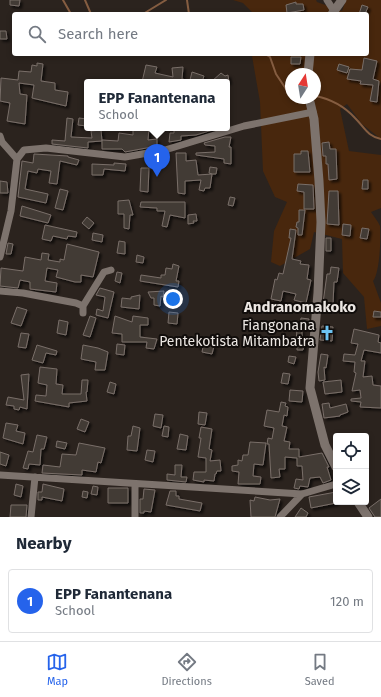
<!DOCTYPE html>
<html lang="en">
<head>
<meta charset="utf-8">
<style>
	body { margin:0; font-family:"Fira Sans",sans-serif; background:#f2f2f3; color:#1f2937 }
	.controls { position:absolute; right:12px; bottom:12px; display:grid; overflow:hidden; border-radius:4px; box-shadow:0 2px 6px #0003 }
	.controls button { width:36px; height:36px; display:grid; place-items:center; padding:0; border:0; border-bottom:1px solid #e0e1e3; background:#fff; color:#1f2937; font:20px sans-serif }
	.compass { position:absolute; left:285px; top:68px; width:36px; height:36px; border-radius:50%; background:#fff; box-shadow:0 2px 6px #0003; rotate:12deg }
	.you { position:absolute; left:173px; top:299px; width:14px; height:14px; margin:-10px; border:3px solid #fff; border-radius:50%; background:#1a73e8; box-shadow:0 0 0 6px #1a73e833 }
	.badge { display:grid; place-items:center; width:26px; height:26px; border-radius:50%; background:#2563eb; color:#fff; font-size:13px; font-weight:700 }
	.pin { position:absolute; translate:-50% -33px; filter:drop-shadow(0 1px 2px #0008) }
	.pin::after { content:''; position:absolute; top:21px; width:14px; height:12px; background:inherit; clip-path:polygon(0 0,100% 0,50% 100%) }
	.popup { position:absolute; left:84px; top:79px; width:146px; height:52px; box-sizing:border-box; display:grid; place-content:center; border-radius:4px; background:#fff; filter:drop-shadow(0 1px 3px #0005); font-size:13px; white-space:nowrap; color:#747a83 }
	.popup b { font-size:15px; color:#1f2937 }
	.popup::after { content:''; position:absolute; left:50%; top:100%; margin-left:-8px; border:8px solid transparent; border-top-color:#fff }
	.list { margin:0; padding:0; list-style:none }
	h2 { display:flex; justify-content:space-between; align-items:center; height:52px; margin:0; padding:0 16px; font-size:17px }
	h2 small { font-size:13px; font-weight:400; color:#747a83 }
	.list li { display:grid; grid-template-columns:26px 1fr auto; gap:12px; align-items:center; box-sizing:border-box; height:64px; margin:0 8px 8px; padding:0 8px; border:1px solid #e0e1e3; border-radius:4px }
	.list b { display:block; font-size:15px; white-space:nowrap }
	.list p { margin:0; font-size:13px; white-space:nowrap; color:#747a83 }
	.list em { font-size:13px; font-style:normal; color:#747a83 }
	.icon { flex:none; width:22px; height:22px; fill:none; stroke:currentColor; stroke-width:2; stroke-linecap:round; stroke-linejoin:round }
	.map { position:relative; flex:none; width:381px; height:517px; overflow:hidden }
	.search { position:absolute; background:#fff; box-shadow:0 2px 6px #0003; left:12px; right:12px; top:12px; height:44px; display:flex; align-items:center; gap:10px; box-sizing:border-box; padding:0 14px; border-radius:4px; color:#747a83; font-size:15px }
	.sheet { height:124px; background:#fff }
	nav { display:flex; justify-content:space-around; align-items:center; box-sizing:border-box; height:56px; border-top:1px solid #e0e1e3; background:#fff; font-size:11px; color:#747a83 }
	nav a { display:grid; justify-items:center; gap:2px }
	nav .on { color:#2563eb }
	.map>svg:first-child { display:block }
</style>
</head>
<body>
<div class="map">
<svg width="381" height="517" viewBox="0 0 381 517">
	<defs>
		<filter id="shadow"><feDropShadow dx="2.5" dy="2.5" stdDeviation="1" flood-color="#0009"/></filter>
	</defs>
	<rect width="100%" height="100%" fill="#2b231e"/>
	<path fill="#48270d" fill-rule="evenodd" d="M 233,0 L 316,0 L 317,2 L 342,11 L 346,0 L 381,0 L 381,139 L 362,124 L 347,104 L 340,109 L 349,151 L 381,155 L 381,208 L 371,212 C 374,217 378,221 380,226 C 381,236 380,273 373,281 L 381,303 L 381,326 L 367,329 L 364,297 L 343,273 L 342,239 L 314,232 L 310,249 L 280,266 L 271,262 L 274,231 L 287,202 L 275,197 L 263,171 L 260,102 L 252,56 L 252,54 L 367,54 L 367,14 L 254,14 L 243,3 ZM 291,74 L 315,74 L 315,98 L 291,98 Z"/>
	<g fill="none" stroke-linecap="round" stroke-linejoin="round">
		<path stroke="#855d41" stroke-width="2" d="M 63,0 L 71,14
			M 85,0 L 91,14
			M 187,0 L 189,14
			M 143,14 L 166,0
			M 265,54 L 270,57 L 276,74 L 286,89 L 291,90
			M 315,96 C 331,99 344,106 355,118 C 365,128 367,136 381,139"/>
	</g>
	<path fill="#433a35" stroke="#796f69" filter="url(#shadow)" d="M 10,0 L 20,0 L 19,6 L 10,5 Z
		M 296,2 L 296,4 L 303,4 L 304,10 L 287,13 L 286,5 Z
		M 362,5 L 368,7 L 365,14 L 359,14 Z
		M 0,31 L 6,31 L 7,39 L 0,39 Z
		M 291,57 L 301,57 L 300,64 L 291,64 Z
		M 364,58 L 377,61 L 373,79 L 379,81 L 377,102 L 370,101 L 373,85 L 360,84 L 361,81 L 347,79 L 350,69 L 362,70 Z
		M 37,63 L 43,64 L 41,81 L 55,83 L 55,90 L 68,92 L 66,106 L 32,98 L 34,85 L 19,83 L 20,94 L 27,95 L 25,124 L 7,121 L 10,103 L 0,101 L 1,78 L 18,80 L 19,71 L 31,72 L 32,65 L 37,66 Z
		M 339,64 L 349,67 L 347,73 L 337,70 Z
		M 146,65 L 157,67 L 155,73 L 173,77 L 172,68 L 183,67 L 182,79 L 186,80 L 185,82 L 142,82 Z
		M 192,72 L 204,76 L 202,82 L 190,80 Z
		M 221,73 L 225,76 L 228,75 L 229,82 L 211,82 Z
		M 67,118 L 73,119 L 71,137 L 92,138 L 91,131 L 101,130 L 102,141 L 88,142 L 88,148 L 52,144 L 52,140 L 65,141 Z
		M 79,118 L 87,119 L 87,126 L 78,125 Z
		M 133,128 L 149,128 L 148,140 L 157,139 L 157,146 L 125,152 L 122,149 L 102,149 L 102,140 L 118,141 L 119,133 L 133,135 Z
		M 174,128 L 195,128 L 195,130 L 219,128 L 196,135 L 181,136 L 181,140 L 169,142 L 170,133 L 174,133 Z
		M 225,137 L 231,137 L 229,147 L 231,147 L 231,164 L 224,163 L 224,159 L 196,155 L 196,153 L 215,152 L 215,146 L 205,145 L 204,143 Z
		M 329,142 L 330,149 L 336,149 L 337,179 L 329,180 L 328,164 L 326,164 L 326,156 L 323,156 L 322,143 Z
		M 301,151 L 308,151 L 310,172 L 294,172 L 294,154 L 301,154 Z
		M 176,153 L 186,153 L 186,161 L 196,160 L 198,175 L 212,174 L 209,173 L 210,167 L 217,168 L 216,174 L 212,174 L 210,188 L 205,188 L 204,191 L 199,190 L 201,180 L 185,181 L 185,194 L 178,193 Z
		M 34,154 L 68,156 L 68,157 L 79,160 L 77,165 L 60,161 L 57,184 L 49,183 L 51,171 L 38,169 L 37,173 L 28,171 L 25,189 L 48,194 L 46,203 L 18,197 L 22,161 L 33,163 Z
		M 114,163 L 126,164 L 125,171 L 104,169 L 103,175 L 92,175 L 92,164 L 114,165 Z
		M 141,168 L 149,168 L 148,192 L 140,191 Z
		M 363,180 L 368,180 L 368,189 L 362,189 Z
		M 0,181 L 7,182 L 8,193 L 0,193 Z
		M 298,184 L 313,185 L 314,209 L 304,209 L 304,192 L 297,191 Z
		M 60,189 L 68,191 L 63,210 L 55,208 Z
		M 329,191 L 338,191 L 339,225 L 327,224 Z
		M 230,197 L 235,198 L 233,206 L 228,205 Z
		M 129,200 L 133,215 L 130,215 L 129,229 L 124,228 L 124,214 L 118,214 L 118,201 Z
		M 141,202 L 185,202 L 185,218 L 170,215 L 167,227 L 162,226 L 165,211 L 157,211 L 157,208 L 140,207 Z
		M 22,206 L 51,215 L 48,223 L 20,216 Z
		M 299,210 L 305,210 L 302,235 L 298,235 L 298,228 L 296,227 L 297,222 L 299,222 Z
		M 196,214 L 197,221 L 193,221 L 194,223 L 188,224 L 188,215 Z
		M 87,217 L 94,223 L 89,229 L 82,223 Z
		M 343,224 L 351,225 L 350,236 L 342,235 Z
		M 45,225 L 77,232 L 76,237 L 68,236 L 67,239 L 53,236 L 51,241 L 42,239 Z
		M 362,228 L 369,229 L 367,239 L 360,238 Z
		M 290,229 L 296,230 L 292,259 L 301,261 L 300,264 L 309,265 L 307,279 L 311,280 L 306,303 L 294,300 L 296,294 L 283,291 L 281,301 L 271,299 L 275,279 L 277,280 L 279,273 L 283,274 L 291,238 L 289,238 Z
		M 93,233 L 103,235 L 102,242 L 92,240 Z
		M 326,238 L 331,238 L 331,251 L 326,251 Z
		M 119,241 L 125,242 L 125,254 L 117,253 Z
		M 8,243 L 13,244 L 11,254 L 6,254 Z
		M 67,244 L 99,252 L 93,277 L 81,275 L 81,282 L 75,282 L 56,277 L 58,270 L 47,268 L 45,281 L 57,283 L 56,292 L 30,289 L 30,282 L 20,280 L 18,288 L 0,286 L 1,268 L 23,271 L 25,257 L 41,260 L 42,253 L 49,254 L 48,260 L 60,262 L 60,259 L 64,260 Z
		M 137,255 L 144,257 L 143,263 L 136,262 Z
		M 173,264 L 179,266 L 176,281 L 179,281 L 178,287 L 140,281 L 141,275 L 161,278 L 161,275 L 165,275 L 166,268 L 172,269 Z
		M 331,267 L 339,268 L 337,282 L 334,282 L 333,304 L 323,303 L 327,274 L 330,274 Z
		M 117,272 L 122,273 L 120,283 L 115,281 Z
		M 100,288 L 114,292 L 108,318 L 96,315 L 97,309 L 103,311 L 105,297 L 96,295 Z
		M 164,291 L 163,297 L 161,296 L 160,306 L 154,305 L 154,298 L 151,298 L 148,292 Z
		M 140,295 L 139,309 L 121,307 L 122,298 L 131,299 L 131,297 Z
		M 17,307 L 27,310 L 21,326 L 11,323 Z
		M 374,311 L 381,312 L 381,317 L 373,317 Z
		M 169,312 L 178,313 L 177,324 L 168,323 Z
		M 90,316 L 96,318 L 90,337 L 83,335 Z
		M 115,316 L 132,322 L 133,316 L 148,318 L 148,325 L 140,325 L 140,337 L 157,339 L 154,349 L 146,348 L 147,342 L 122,342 L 122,334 L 112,333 Z
		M 301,318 L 309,319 L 308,328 L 300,327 Z
		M 59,320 L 68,322 L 66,335 L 57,333 Z
		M 322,326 L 333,327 L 332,341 L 320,340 Z
		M 354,329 L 379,335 L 378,342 L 381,343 L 381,353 L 364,350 L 361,361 L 365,361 L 363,377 L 372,376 L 373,385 L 381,386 L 381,408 L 360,407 L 361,402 L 351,401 L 351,399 L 361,398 L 360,390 L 352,391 L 356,373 L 354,372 L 355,362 L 343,361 L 344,354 L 355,355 L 358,344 L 351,343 Z
		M 297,330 L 302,330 L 302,341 L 296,341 Z
		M 21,333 L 29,334 L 26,348 L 18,347 Z
		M 198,338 L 211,340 L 210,345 L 214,346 L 212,354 L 202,352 L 203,347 L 197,346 Z
		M 297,342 L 304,343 L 303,350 L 297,350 Z
		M 117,344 L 125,345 L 124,355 L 116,354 Z
		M 37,345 L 57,351 L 56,355 L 46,353 L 43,363 L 32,360 Z
		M 83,345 L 98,348 L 108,352 L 105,370 L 95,370 L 96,362 L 81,359 Z
		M 321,354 L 328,355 L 326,368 L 324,367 L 325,380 L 319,381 L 318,372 Z
		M 289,356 L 296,357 L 294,364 L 288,362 Z
		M 40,367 L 57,369 L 56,384 L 63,385 L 62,394 L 81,394 L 82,380 L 88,380 L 87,392 L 86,392 L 87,401 L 69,403 L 69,407 L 35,401 L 36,395 L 46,396 L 47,385 L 38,383 Z
		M 283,373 L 290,374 L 288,384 L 281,383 Z
		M 29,374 L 27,409 L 20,407 L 19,410 L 14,409 L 14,406 L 6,405 L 8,397 L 24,400 L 21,375 Z
		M 341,380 L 342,392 L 325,394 L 323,382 Z
		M 110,382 L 116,384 L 114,394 L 107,392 Z
		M 290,390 L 303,391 L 302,402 L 289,401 Z
		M 281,402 L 286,403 L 285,406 L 288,407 L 287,416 L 284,415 L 282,426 L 287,427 L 284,441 L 290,442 L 289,449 L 299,449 L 299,457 L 322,453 L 329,467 L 327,467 L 331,480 L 323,483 L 320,477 L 310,478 L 308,487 L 300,486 L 299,489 L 294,488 L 296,479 L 303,480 L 302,466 L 297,466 L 297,458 L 285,457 L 285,469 L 279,469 L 280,477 L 271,478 L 269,444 L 267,444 L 268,438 L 272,439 L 274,428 L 264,426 L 267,410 L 279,412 Z
		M 329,403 L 330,408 L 346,404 L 348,412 L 340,415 L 340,416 L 324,418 L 322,404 Z
		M 199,412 L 207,413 L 205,425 L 198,424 Z
		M 155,414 L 163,415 L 161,428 L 153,426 Z
		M 81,419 L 89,422 L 85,432 L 77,429 Z
		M 6,423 L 18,425 L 16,431 L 25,433 L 23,444 L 3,438 Z
		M 133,426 L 140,428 L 137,451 L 127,450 L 128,436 L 131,436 Z
		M 164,426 L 169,427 L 168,437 L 162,436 Z
		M 201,427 L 212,429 L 209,449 L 212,450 L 210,461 L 220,460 L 221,471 L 217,471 L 216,474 L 215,474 L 214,481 L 204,480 L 204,482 L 193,480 L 194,472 L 206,472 L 206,458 L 198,457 L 201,438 L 199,438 Z
		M 180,434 L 188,436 L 186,450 L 177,449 Z
		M 37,435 L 47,437 L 44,449 L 41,449 L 40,465 L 29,464 L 28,469 L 23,468 L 28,451 L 33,452 Z
		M 57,441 L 67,443 L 65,449 L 56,447 Z
		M 250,442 L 266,443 L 263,465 L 254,464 L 253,476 L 261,477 L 260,484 L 238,484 L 239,472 L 232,471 L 232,466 L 238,465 L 238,460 L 242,461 L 243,455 L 248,455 Z
		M 79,443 L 105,448 L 101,463 L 98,462 L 96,472 L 82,470 L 82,475 L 42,473 L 43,465 L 60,467 L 62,454 L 76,455 Z
		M 147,450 L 155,451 L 153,462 L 145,460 Z
		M 0,452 L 9,455 L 6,466 L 0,464 Z
		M 175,465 L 182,465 L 181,477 L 187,477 L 186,482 L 167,480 L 167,474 L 175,475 Z
		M 16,484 L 23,486 L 21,497 L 14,495 Z
		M 43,484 L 64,489 L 62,501 L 42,497 L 42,500 L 38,500 L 38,492 L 42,492 Z
		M 93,486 L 98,487 L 97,495 L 91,494 Z
		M 108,488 L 128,488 L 128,503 L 108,503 Z
		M 144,489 L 155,490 L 151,512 L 144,511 L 144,513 L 140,513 L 140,499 L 143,499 Z
		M 83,491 L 88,492 L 87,498 L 82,497 Z
		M 170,491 L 176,491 L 176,496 L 179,496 L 179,499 L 202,503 L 200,511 L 166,505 Z
		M 336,492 L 336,503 L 311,508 L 309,497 Z
		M 255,497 L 270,500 L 280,499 L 275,517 L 251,517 L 250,500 L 254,501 Z
		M 381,499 L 381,517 L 375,517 L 369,508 Z
		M 11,505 L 27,505 L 26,517 L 10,517 Z
		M 301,508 L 308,513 L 306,517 L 295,517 Z"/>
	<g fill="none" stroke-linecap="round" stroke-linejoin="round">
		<path stroke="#7d736d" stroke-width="7" d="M 327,0 L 334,11
			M 0,136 L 2,142 L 17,159
			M 0,257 L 11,211 L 17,159 L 24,150 L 46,148 L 125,157 L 165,150 L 244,126 L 313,112
			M 0,291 L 23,293 L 76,303 L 83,306 L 83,313
			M 83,306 L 104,272 L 111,270
			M 0,475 L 302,494 L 336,484
			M 31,517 L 35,477
			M 135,517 L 135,484
			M 280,517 L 302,494"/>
		<path stroke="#7d736d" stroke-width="9" d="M 332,14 L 342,0
			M 308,74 L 310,54
			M 309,98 L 314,119 L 319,181 L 321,222 L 318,293 L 310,388 L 325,445 L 336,467
			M 358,502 L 368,517"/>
	</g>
	<defs>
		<symbol id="church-bare" viewBox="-9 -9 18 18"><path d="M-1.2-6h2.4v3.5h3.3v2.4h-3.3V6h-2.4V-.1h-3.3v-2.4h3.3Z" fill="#6cc3f2" stroke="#110d0b" stroke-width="2.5" paint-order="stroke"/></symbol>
	</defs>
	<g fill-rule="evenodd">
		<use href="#church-bare" x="316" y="322" width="22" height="22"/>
	</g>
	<g text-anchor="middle" stroke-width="4" stroke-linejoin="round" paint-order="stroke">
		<g font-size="14" fill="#ece7e3" stroke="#110d0b" text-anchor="end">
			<text x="315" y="330">Fiangonana<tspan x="315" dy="16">Pentekotista Mitambatra</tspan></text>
		</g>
		<g font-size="15" font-weight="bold" fill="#ece7e3" stroke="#110d0b">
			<text x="300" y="312">Andranomakoko</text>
		</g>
	</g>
</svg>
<div class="controls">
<button><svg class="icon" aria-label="locate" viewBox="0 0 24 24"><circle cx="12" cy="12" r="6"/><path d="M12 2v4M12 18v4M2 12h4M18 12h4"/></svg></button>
<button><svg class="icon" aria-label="layers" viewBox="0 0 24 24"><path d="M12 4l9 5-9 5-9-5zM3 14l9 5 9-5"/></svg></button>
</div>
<svg class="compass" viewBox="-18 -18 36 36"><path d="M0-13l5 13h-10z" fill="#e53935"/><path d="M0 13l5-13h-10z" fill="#747a83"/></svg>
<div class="you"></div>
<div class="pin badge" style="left:157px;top:177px">1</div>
<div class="popup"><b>EPP Fanantenana</b>School</div>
<div class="search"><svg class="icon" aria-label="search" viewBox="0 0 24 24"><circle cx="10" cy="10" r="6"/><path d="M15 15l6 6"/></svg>Search here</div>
</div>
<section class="sheet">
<h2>Nearby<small></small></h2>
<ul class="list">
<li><span class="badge">1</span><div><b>EPP Fanantenana</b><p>School</p></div><em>120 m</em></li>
</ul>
</section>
<nav>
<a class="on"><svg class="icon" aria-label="map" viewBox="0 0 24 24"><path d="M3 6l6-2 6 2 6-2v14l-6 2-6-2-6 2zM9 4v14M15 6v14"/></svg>Map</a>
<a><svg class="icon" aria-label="directions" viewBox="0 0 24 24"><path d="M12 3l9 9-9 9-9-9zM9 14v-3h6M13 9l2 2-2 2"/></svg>Directions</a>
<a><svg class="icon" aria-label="saved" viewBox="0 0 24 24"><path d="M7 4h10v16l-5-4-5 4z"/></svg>Saved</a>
</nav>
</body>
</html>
